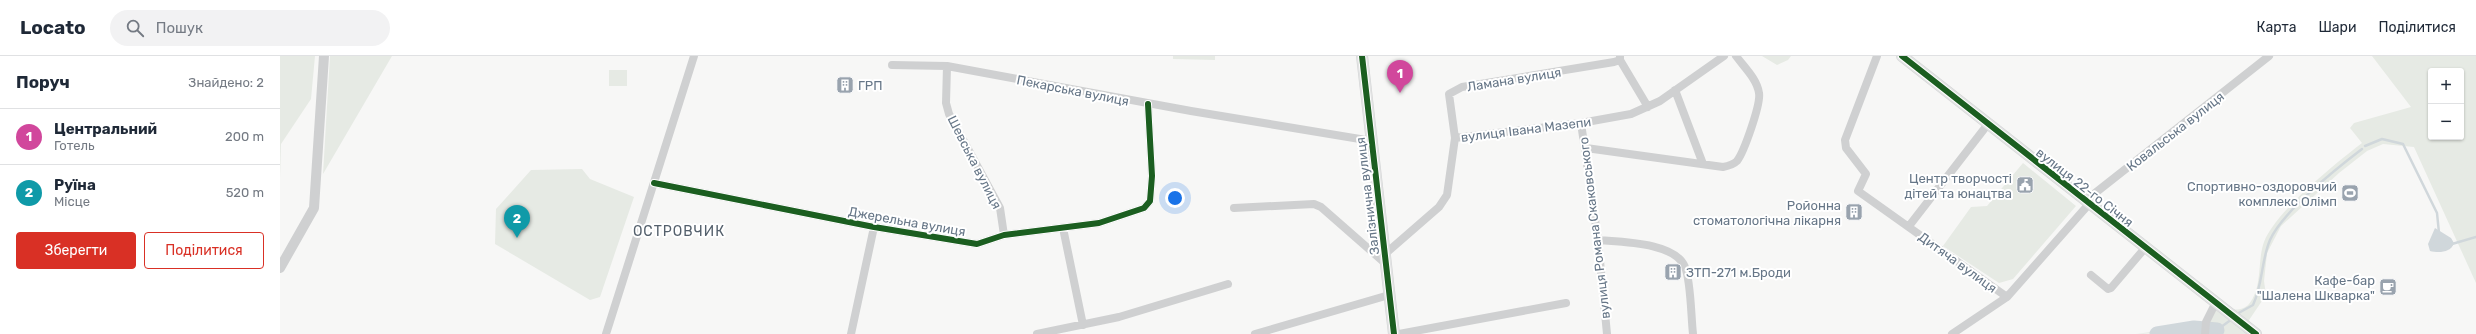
<!DOCTYPE html>
<html lang="uk">
<head>
<meta charset="utf-8">
<style>
	body { margin:0; font-family:Rubik,sans-serif; background:#f2f2f3; color:#1f2937 }
	.controls { position:absolute; right:12px; top:12px; display:grid; overflow:hidden; border-radius:4px; box-shadow:0 1px 3px #0004 }
	.controls button { width:36px; height:36px; display:grid; place-items:center; padding:0; border:0; border-bottom:1px solid #e0e1e3; background:#fff; color:#1f2937; font:20px sans-serif }
	.you { position:absolute; left:895px; top:142px; width:14px; height:14px; margin:-10px; border:3px solid #fff; border-radius:50%; background:#1a73e8; box-shadow:0 0 0 6px #1a73e833 }
	.badge { display:grid; place-items:center; width:26px; height:26px; border-radius:50%; background:#d93025; color:#fff; font-size:13px; font-weight:700 }
	.pin { position:absolute; translate:-50% -33px; filter:drop-shadow(0 1px 2px #0008) }
	.pin::after { content:''; position:absolute; top:21px; width:14px; height:12px; background:inherit; clip-path:polygon(0 0,100% 0,50% 100%) }
	.list { margin:0; padding:0; list-style:none }
	h2 { display:flex; justify-content:space-between; align-items:center; height:52px; margin:0; padding:0 16px; font-size:17px }
	h2 small { font-size:13px; font-weight:400; color:#747a83 }
	.list li { display:grid; grid-template-columns:26px 1fr auto; gap:12px; align-items:center; box-sizing:border-box; height:56px; padding:0 16px; border-top:1px solid #e0e1e3 }
	.list b { display:block; font-size:15px; white-space:nowrap }
	.list p { margin:0; font-size:13px; white-space:nowrap; color:#747a83 }
	.list em { font-size:13px; font-style:normal; color:#747a83 }
	.actions { display:flex; gap:8px; padding:12px 16px }
	.actions a { flex:1; padding:9px 0; border:1px solid #d93025; border-radius:4px; text-align:center; font-size:14px; color:#d93025 }
	.actions .main { background:#d93025; color:#fff }
	.icon { flex:none; width:22px; height:22px; fill:none; stroke:currentColor; stroke-width:2; stroke-linecap:round; stroke-linejoin:round }
	.map { position:relative; flex:none; width:2196px; height:278px; overflow:hidden }
	header { display:flex; align-items:center; gap:24px; box-sizing:border-box; height:56px; padding:0 20px; background:#fff; border-bottom:1px solid #e0e1e3 }
	header strong { font-size:19px }
	nav { display:flex; gap:22px; margin-inline-start:auto; font-size:14px }
	.search { width:280px; height:36px; background:#f2f2f3; display:flex; align-items:center; gap:10px; box-sizing:border-box; padding:0 14px; border-radius:22px; color:#747a83; font-size:15px }
	main { display:flex }
	aside { flex:1; background:#fff }
	.map>svg:first-child { display:block }
</style>
</head>
<body>
<header>
<strong>Locato</strong>
<div class="search"><svg class="icon" aria-label="search" viewBox="0 0 24 24"><circle cx="10" cy="10" r="6"/><path d="M15 15l6 6"/></svg>Пошук</div>
<nav><a>Карта</a><a>Шари</a><a>Поділитися</a></nav>
</header>
<main>
<aside>
<h2>Поруч<small>Знайдено: 2</small></h2>
<ul class="list">
<li><span class="badge" style="background:#d1479c">1</span><div><b>Центральний</b><p>Готель</p></div><em>200 m</em></li>
<li><span class="badge" style="background:#0f9aa8">2</span><div><b>Руїна</b><p>Місце</p></div><em>520 m</em></li>
</ul>
<div class="actions"><a class="main">Зберегти</a><a>Поділитися</a></div>
</aside>
<div class="map">
<svg width="2196" height="278" viewBox="0 0 2196 278">
	<rect width="100%" height="100%" fill="#f7f7f6"/>
	<path fill="#e6eae4" fill-rule="evenodd" d="M 0,0 L 35,0 L 31,43 L 1,88 L 0,122 Z
		M 50,0 L 112,0 L 43,118 Z
		M 893,0 L 935,0 L 935,4 L 893,3 Z
		M 1482,0 L 1511,0 L 1508,4 L 1497,9 Z
		M 2092,0 L 2196,0 L 2196,227 L 2134,91 L 2103,88 L 2087,95 L 2059,117 L 2001,170 L 1987,197 L 1984,225 L 1986,239 L 1965,270 L 1976,278 L 1925,278 L 1935,248 C 1945,252 1960,258 1969,248 C 1983,231 1977,205 1984,186 C 1995,156 2056,107 2082,87 L 2070,72 L 2074,67 L 2131,51 ZM 2151,15 L 2181,15 L 2181,81 L 2151,81 Z
		M 329,14 L 347,14 L 347,30 L 329,30 Z
		M 1743,107 L 1796,150 L 1733,223 L 1719,227 L 1663,190 L 1691,151 L 1707,150 Z
		M 302,113 L 310,123 L 354,141 L 320,241 L 310,244 L 215,188 L 216,153 L 251,114 Z
		M 1923,269 L 1923,275 L 1856,278 L 1914,270 Z"/>
	<path fill="#d0d7db" d="M 2155,172 L 2171,182 L 2174,187 C 2171,197 2158,197 2150,195 L 2148,188 Z"/>
	<g fill="none" stroke-linecap="round" stroke-linejoin="round">
		<path stroke="#d0d7db" stroke-width="2.5" d="M 2085,90 L 2102,83 L 2123,88 L 2157,157 L 2159,177
			M 2172,188 L 2196,181
			M 1955,259 L 1973,249 C 1983,228 1981,205 1990,184 C 2002,156 2057,112 2082,93
			M 1938,278 L 1937,274 L 1952,263"/>
		<path stroke="#d0d7db" stroke-width="15" d="M 1877,278 L 1914,272 L 1937,274"/>
		<defs>
			<path id="secondary" d="M 1082,0 L 1114,278
				M 1622,0 L 1976,278"/>
		</defs>
		<use href="#secondary" stroke="#d4d5d6" stroke-width="12"/>
		<path stroke="#cfd0d1" stroke-width="8" d="M 1597,0 L 1565,84 L 1566,92 L 1586,118 L 1578,135 L 1727,241
			M 1340,4 L 1368,51
			M 612,9 L 667,10 L 911,55 L 1092,85
			M 667,10 L 666,47 L 669,58 L 720,152 L 724,179
			M 1395,34 L 1423,108
			M 1301,67 L 1318,184 L 1327,278
			M 1175,82 L 1169,38 L 1182,31 L 1334,6 L 1340,4 L 1340,0
			M 1306,92 L 1443,111 C 1448,110 1453,109 1457,105 C 1464,96 1481,48 1479,37 C 1477,23 1464,11 1456,0
			M 374,127 L 594,171 L 697,188 L 724,179 L 819,167 L 864,152 L 870,145 L 872,120 L 868,48
			M 1805,145 L 1989,0
			M 954,152 L 1034,148 L 1041,151 L 1106,208
			M 1629,170 L 1708,68
			M 783,172 L 803,269
			M 1318,184 C 1341,186 1395,186 1405,211 C 1411,225 1411,261 1413,278
			M 1105,198 L 1159,151 L 1167,139 L 1175,82 L 1301,67 L 1351,58 L 1380,45 L 1444,0
			M 1811,219 L 1828,233 L 1831,232 L 1865,192
			M 326,278 L 414,0
			M 571,278 L 594,171
			M 757,278 L 839,261 L 948,228
			M 975,278 L 1109,239
			M 1119,278 L 1286,247
			M 1672,278 L 1727,241 L 1809,148
			M 1925,278 L 1926,266 L 1935,248"/>
		<path stroke="#cfd0d1" stroke-width="10" d="M 0,212 L 34,152 L 44,0"/>
		<use href="#secondary" stroke="#e2e3e3" stroke-width="11"/>
		<defs>
			<path id="cycleway" d="M 1082,0 L 1114,278
				M 1622,0 L 1976,278
				M 374,127 L 594,171 L 697,188 L 724,179 L 819,167 L 864,152 L 870,145 L 872,120 L 868,48"/>
		</defs>
		<use href="#cycleway" stroke="#fff" stroke-width="8"/>
		<use href="#cycleway" stroke="#1b5e20" stroke-width="6"/>
	</g>
	<defs>
		<symbol id="building-square" viewBox="-11 -11 22 22"><rect x="-9" y="-9" width="18" height="18" rx="4" fill="#99a3ae" stroke="#fff"/><path d="M-4-6H4V6H1V3H-1V6H-4ZM-2.5-4.3h1.7v1.8h-1.7ZM.8-4.3h1.7v1.8H.8ZM-2.5-1h1.7V.8h-1.7ZM.8-1h1.7V.8H.8Z" fill="#fff"/></symbol>
		<symbol id="civic-square" viewBox="-11 -11 22 22"><rect x="-9" y="-9" width="18" height="18" rx="4" fill="#99a3ae" stroke="#fff"/><path d="M-.6-6.5H3V-4.5H.6V-3L4-1V1h2V6H-6V1h2V-1L-.6-3ZM-1.2 2.5V6h2.4V2.5Z" fill="#fff"/></symbol>
		<symbol id="stadium-square" viewBox="-11 -11 22 22"><rect x="-9" y="-9" width="18" height="18" rx="4" fill="#99a3ae" stroke="#fff"/><path d="M0-5a6.5 5 0 1 0 0 10a6.5 5 0 1 0 0-10ZM-3.5-1.8h7v3.6h-7Z" fill="#fff"/></symbol>
		<symbol id="cafe-square" viewBox="-11 -11 22 22"><rect x="-9" y="-9" width="18" height="18" rx="4" fill="#99a3ae" stroke="#fff"/><path d="M-5.5-4.5H6V0H3Q3 3.5 0 3.5H-2.5Q-5.5 3.5-5.5 0ZM3-3.2v2h1.7v-2ZM-6 4.5H4V6H-6Z" fill="#fff"/></symbol>
	</defs>
	<g fill-rule="evenodd">
		<use href="#building-square" x="555" y="19" width="20" height="20"/>
		<use href="#civic-square" x="1735" y="119" width="20" height="20"/>
		<use href="#stadium-square" x="2060" y="127" width="20" height="20"/>
		<use href="#building-square" x="1564" y="146" width="20" height="20"/>
		<use href="#building-square" x="1383" y="206" width="20" height="20"/>
		<use href="#cafe-square" x="2098" y="221" width="20" height="20"/>
	</g>
	<g text-anchor="middle" stroke-width="4" stroke-linejoin="round" paint-order="stroke">
		<g font-size="13" fill="#667687" stroke="#fff">
			<text transform="translate(1234 23) rotate(-9)" y="5">Ламана вулиця</text>
			<text transform="translate(793 34) rotate(11)" y="5">Пекарська вулиця</text>
			<text transform="translate(1246 73) rotate(-7)" y="5">вулиця Івана Мазепи</text>
			<text transform="translate(1895 75) rotate(-38)" y="5">Ковальська вулиця</text>
			<text transform="translate(695 106) rotate(63)" y="5">Шевська вулиця</text>
			<text transform="translate(1805 131) rotate(38)" y="5">вулиця 22-го Січня</text>
			<text transform="translate(1087 140) rotate(-97)" y="5">Залізнична вулиця</text>
			<text transform="translate(627 165) rotate(10)" y="5">Джерельна вулиця</text>
			<text transform="translate(1314 172) rotate(-97)" y="5">вулиця Романа Скаковського</text>
			<text transform="translate(1678 206) rotate(36)" y="5">Дитяча вулиця</text>
		</g>
		<g font-size="13" fill="#667687" stroke="#fff" text-anchor="end">
			<text x="578" y="34" text-anchor="start">ГРП</text>
			<text x="1732" y="127">Центр творчості<tspan x="1732" dy="15">дітей та юнацтва</tspan></text>
			<text x="2057" y="135">Спортивно-оздоровчий<tspan x="2057" dy="15">комплекс Олімп</tspan></text>
			<text x="1561" y="154">Ройонна<tspan x="1561" dy="15">стоматологічна лікарня</tspan></text>
			<text x="1406" y="221" text-anchor="start">ЗТП-271 м.Броди</text>
			<text x="2095" y="229">Кафе-бар<tspan x="2095" dy="15">"Шалена Шкварка"</tspan></text>
		</g>
		<g font-size="14" letter-spacing="1" fill="#54606c" stroke="#fff">
			<text x="399" y="180">ОСТРОВЧИК</text>
		</g>
	</g>
</svg>
<div class="controls">
<button>+</button>
<button>−</button>
</div>
<div class="you"></div>
<div class="pin badge" style="left:1120px;top:37px;background:#d1479c">1</div>
<div class="pin badge" style="left:237px;top:182px;background:#0f9aa8">2</div>
</div>
</main>
</body>
</html>
